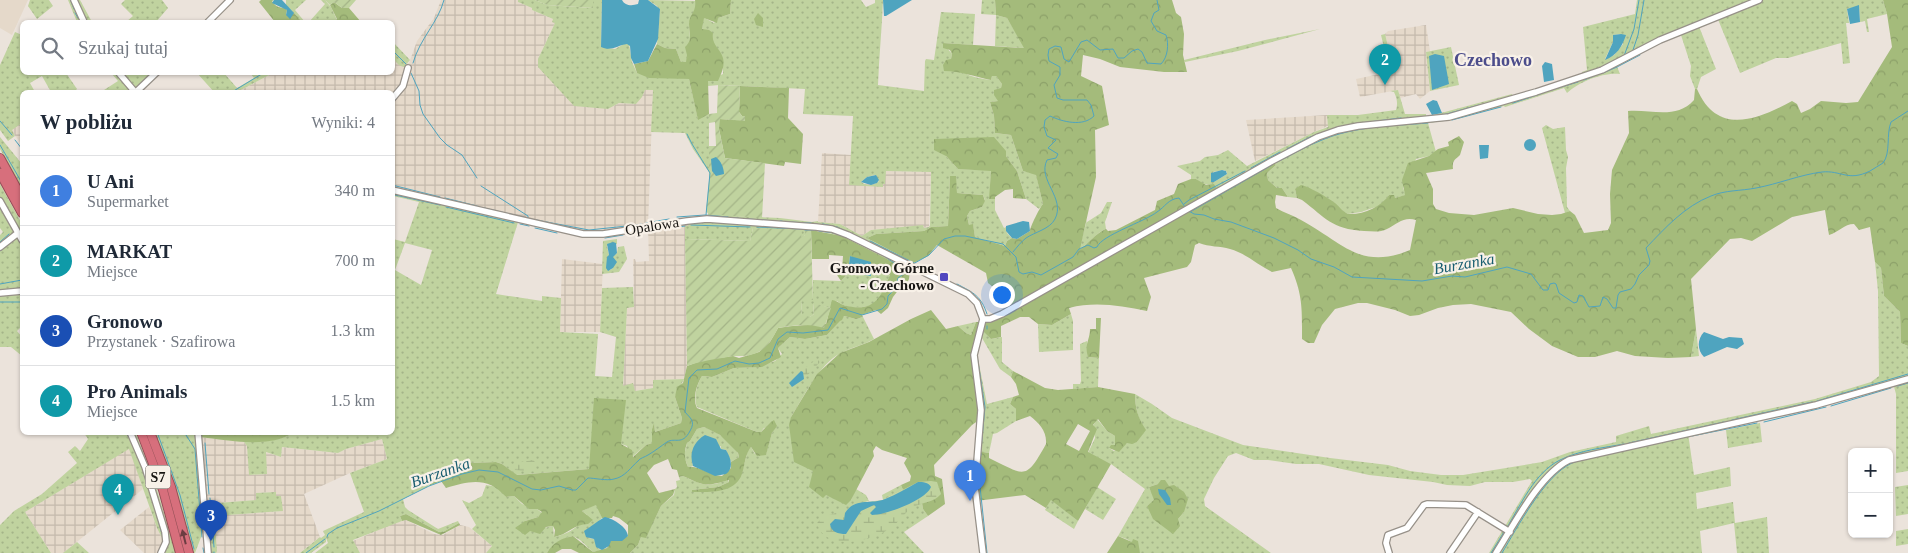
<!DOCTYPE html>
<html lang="pl">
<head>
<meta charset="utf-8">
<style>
	body { margin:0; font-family:"Times New Roman",serif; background:#f6f6f7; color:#1f2937 }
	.controls { position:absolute; right:15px; bottom:15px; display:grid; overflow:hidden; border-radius:8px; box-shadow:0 1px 4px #0004 }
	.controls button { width:45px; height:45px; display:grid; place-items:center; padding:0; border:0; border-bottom:1px solid #e0e1e3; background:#fff; color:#1f2937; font:25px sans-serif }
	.you { position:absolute; left:1001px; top:294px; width:18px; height:18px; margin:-12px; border:4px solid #fff; border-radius:50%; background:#1a73e8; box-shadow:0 0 0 8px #1a73e833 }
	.badge { display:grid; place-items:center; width:32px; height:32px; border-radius:50%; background:#db2777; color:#fff; font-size:16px; font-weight:700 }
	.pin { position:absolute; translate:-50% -41px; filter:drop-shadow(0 1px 2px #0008) }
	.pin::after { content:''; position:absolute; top:26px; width:18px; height:15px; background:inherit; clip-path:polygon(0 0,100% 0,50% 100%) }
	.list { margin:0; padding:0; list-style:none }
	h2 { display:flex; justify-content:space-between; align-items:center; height:65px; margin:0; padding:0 20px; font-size:21px }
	h2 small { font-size:16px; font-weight:400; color:#747a83 }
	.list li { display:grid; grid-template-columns:32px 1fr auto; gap:15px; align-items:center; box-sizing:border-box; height:70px; padding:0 20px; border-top:1px solid #e0e1e3 }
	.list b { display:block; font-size:19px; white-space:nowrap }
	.list p { margin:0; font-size:16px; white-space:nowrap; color:#747a83 }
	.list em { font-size:16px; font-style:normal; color:#747a83 }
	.icon { flex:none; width:28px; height:28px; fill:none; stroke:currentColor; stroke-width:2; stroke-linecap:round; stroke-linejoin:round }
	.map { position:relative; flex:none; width:1908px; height:553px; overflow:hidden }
	.search { position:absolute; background:#fff; box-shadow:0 1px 4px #0004; left:20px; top:20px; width:375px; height:55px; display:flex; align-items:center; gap:12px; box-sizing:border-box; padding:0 18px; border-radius:8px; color:#747a83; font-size:19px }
	.panel { position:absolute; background:#fff; box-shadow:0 1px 4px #0004; left:20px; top:90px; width:375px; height:345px; border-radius:8px }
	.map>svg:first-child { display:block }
</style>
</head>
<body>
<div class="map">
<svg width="1908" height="553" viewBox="0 0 1908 553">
	<defs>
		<pattern id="industrial-grid" width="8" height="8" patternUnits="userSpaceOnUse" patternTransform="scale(1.25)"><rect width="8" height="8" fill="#e5d9ca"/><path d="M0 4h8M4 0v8" fill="none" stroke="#c4b9ac"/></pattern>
		<pattern id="grass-dots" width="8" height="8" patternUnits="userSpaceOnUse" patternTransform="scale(1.25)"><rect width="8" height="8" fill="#c0d39f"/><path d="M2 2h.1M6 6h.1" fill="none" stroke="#a4b488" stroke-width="1.8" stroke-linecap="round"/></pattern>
		<pattern id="forest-crowns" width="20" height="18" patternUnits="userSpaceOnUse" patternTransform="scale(1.25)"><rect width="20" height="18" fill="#a4bb7b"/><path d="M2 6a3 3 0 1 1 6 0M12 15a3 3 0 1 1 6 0" fill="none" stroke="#8ca069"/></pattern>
		<pattern id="wetland-marsh" width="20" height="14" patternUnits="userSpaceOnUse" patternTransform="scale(1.25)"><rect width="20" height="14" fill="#c0d39f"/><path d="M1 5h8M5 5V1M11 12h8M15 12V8" fill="none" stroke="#a4b488"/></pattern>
		<pattern id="garden-furrows" width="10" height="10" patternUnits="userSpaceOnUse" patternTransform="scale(1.25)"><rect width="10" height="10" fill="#c0d39f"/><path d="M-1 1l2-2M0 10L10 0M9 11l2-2" fill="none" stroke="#a4b488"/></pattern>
	</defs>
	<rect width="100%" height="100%" fill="#ebe3db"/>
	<path fill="#e5d9ca" d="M 0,0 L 28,0 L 12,35 L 0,28 Z"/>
	<path fill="url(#industrial-grid)" d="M 441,0 L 518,0 L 518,2 L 532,8 L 532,10 L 553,19 L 555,23 L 538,59 L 538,67 L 608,109 L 619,103 L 636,104 L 645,90 L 653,90 L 648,226 L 687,221 L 688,226 L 685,227 L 687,366 L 684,379 L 653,380 L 653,388 L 635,391 L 623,386 L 627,308 L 634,307 L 633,259 L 635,259 L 636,262 L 649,261 L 648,227 L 596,234 L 393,190 L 392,92 L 237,92 L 273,73 L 392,72 L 393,57 L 400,65 L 409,63 L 417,41 L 434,18 Z
		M 1426,25 L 1430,51 L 1426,52 L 1430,91 L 1420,99 L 1416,94 L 1400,98 L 1398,90 L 1360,97 L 1356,79 L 1394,71 L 1385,34 L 1388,31 Z
		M 1327,115 L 1328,126 L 1314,132 L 1255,161 L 1246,120 Z
		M 22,123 L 22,145 L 11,130 Z
		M 822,153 L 851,155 L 849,184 L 883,184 L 886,171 L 931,172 L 929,227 L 923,228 L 923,226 L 871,230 L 862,236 L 840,224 L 818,222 Z
		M 562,259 L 603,264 L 600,332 L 560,332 Z
		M 199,437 L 244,442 L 247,446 L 250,475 L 267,474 L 265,452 L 281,457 L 282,447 L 338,453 L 346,449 L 382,439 L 387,459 L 350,473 L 304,494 L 320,537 L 300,553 L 216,553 L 213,516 L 282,511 L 281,496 L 276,496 L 276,492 L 256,493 L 256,500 L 204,504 Z
		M 130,448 L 143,489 L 63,553 L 51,553 L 25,512 Z
		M 149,507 L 157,528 L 162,538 L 161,553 L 144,553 L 120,530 Z
		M 406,520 L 434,534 L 443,535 L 460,525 L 469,527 L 491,545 L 492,547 L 486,553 L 360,553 L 353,541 L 392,524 Z"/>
	<path fill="url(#grass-dots)" fill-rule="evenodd" d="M 30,0 L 49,0 L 53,6 L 37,19 L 28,6 Z
		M 68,0 L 80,0 L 92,22 L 77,22 Z
		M 125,0 L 162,0 L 168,8 L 156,22 L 126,22 L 133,16 L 121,4 Z
		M 286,0 L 306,0 L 295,10 L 305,22 L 302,22 L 286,5 Z
		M 321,0 L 325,0 L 331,7 L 337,20 L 335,22 L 309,22 L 325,4 Z
		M 518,0 L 535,0 L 547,5 L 592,8 L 593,0 L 602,0 L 601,47 L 615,49 L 624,44 L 629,44 L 632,62 L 637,73 L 689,79 L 698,119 L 709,114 L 709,172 L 693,149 L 685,133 L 651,132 L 653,90 L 645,90 L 642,97 L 636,104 L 619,103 L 608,109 L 574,106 L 538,67 L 538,59 L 555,23 L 552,22 L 553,19 L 532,10 L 532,8 L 518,2 Z
		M 648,0 L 696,1 L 696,9 L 689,23 L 690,38 L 687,62 L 681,62 L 676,49 L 665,48 L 657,44 L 660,11 L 657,6 Z
		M 731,0 L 861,0 L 866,7 L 875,3 L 875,0 L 883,0 C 882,28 879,56 878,85 L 924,91 L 925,61 L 926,59 L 934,60 L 941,12 L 975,14 L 973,45 L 943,43 L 952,54 L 951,59 C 963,75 970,77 991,80 L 992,76 L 996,76 L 1002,84 L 999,101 L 990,102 L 994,116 L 995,133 L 1011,135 L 1023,171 L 1036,174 L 1043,204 L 1039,209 L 1026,199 L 1017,171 L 1006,156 L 946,156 L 958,169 L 991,170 L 990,198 L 995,199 L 995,210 L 1004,228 L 1006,227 L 1007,233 L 1012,238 L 1007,241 L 1005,246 L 975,237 L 973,225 L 969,225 L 967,216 L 970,211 L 982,207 L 985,200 L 983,195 L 957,193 L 955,176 L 950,176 L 948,226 L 931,227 L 924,231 L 876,234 L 867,238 L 914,263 L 907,266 L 899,265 C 867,250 844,231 805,230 L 805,235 L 801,238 L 801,233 L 753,228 L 750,241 L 685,239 L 685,226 L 688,226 L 687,221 L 707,219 L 708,215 L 733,215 L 733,216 L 780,218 L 812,222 L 818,221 L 818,222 L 840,224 L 862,236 L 871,230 L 923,225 L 924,228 L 929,227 L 930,225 L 931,172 L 886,171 L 885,184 L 883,184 L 883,187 L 849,185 L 853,116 L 803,114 L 805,89 L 719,85 L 708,86 L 708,80 L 723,74 L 723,60 L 713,43 L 709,30 L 702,30 L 703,17 L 714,23 L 718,18 L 730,14 ZM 875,175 L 879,181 C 873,186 867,186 861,182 L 867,177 Z
		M 982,0 L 995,0 L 996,15 L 1007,18 L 1025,48 L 995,46 L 996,15 L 981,14 Z
		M 1637,0 L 1883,0 L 1887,14 L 1867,19 L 1869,32 L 1867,32 L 1865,21 L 1860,22 L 1859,6 L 1847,9 L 1849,23 L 1846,23 L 1850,63 L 1843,64 L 1841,43 L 1788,58 L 1776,58 L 1740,73 L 1717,17 L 1698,24 L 1716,69 L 1701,77 L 1697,89 L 1695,89 L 1690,76 L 1691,66 L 1680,32 L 1616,64 L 1620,74 C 1603,72 1579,82 1567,93 L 1564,88 L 1505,107 L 1504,106 L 1452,120 L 1428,123 L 1436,152 L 1429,156 L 1416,159 L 1403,188 L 1406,195 L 1395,198 L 1389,195 L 1382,205 L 1361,212 L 1348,214 L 1344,212 L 1334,203 L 1311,189 L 1295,189 L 1297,198 L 1288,197 L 1282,188 L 1277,188 L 1268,180 L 1267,173 L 1276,165 L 1272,161 L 1218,192 L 1211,185 L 1202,184 L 1196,179 L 1191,179 L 1191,175 L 1177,166 L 1200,161 L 1205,157 L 1218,155 L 1228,150 L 1247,166 L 1314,132 L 1328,127 L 1327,115 L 1358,115 L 1396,110 C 1398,104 1397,98 1394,92 L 1390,91 L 1398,90 L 1405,114 L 1426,114 L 1426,117 L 1512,94 L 1513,99 L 1584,77 L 1582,72 L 1587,70 L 1583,27 L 1635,14 ZM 1621,34 L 1623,44 L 1614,55 L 1605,59 L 1613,42 L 1613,35 ZM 1224,170 L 1227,172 L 1227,174 L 1214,182 L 1211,180 L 1213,172 Z
		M 1320,29 L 1238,51 L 1185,62 L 1184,60 L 1265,40 Z
		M 15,32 L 22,35 L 22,72 L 66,73 L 77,89 L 74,92 L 51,92 L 42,76 L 30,83 L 35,92 L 22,92 L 22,123 L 12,130 L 15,136 L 8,141 L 0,130 L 0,65 Z
		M 1385,34 L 1394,71 L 1390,72 L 1381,35 Z
		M 393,42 L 410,60 L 404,67 C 393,65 392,53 393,42 Z
		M 1451,47 L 1459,85 L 1430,91 L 1426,52 Z
		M 156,72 L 140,89 L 142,92 L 128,92 L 125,90 L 123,92 L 106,92 L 104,90 L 118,81 L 111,73 Z
		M 197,73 L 224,73 L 237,88 L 254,78 L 250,73 L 273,73 L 237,92 L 214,92 Z
		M 1546,125 L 1553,129 L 1565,127 L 1566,150 L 1568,157 L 1566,168 L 1567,207 L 1570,211 L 1565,213 L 1542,128 Z
		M 0,137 L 22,164 L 22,189 L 0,149 Z
		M 0,184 L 22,224 L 22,330 L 20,328 L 17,331 L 22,337 L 22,356 L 11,347 L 0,347 L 0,235 L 3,232 L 0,228 L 0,209 L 3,207 L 0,201 Z
		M 393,190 L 519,219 L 496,294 L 542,301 L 542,296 L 561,298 L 560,332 L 598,334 L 595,376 L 612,377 L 616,337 L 600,332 L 602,288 L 633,287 L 634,307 L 627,308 L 623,386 L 633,383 L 635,391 L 653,388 L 653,380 L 684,379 L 675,397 L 682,418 L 681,423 L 655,432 L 654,424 L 652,429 L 652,443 L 646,445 L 632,457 L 627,446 L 621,444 L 589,469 L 516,475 L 502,464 L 496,462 L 470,463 L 460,470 L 432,481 L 427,487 L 403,499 L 405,507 L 408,510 L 438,529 L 458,521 L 459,523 L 443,532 L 439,532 L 406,514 L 400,516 L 402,521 L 353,540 L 360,553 L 315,553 L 328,543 L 326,538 L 326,542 L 311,553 L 300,553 L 320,537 L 321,538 L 325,535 L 323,531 L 364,512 L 350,473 L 387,459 L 382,439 L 346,449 L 338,453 L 282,447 L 281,457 L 266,452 L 267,474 L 249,475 L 247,446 L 244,442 C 260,442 279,441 294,433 L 392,432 L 393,239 L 405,242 L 419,202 L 393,196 ZM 405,243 L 432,250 L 421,285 L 395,270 Z
		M 1107,202 L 1112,202 L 1105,222 L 1106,229 C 1095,233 1090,244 1079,249 L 1087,220 L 1087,222 L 1101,213 Z
		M 617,239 L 617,244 L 607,246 L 609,255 L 610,270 L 613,268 L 612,257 L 617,253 L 618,247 L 624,246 L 627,259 L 619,272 L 602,274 L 603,241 Z
		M 1875,262 L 1881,268 L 1884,296 L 1900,312 L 1901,343 L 1908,346 L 1908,471 L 1896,473 L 1896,394 L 1893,383 L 1828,403 L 1688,433 L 1694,475 L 1730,467 L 1731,486 L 1696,493 L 1697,509 L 1733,502 L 1735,523 L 1767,517 L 1769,553 L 1737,553 L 1734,523 L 1700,531 L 1702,553 L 1489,553 L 1532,481 L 1530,479 L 1513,482 L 1485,482 L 1470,486 L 1447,485 L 1433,482 L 1369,475 L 1319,464 L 1296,464 L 1268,460 L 1254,460 L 1236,453 L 1228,456 L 1214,478 L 1204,499 L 1205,506 L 1271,553 L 1140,553 C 1136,543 1128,539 1118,536 L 1145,489 L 1111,464 L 1088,453 L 1095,438 L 1093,426 L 1097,419 L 1107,431 L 1115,436 L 1115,445 L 1109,448 L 1114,451 L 1127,443 L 1137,442 L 1145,430 C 1138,418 1135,408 1135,394 L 1152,404 L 1172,418 L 1243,445 L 1330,458 L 1388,465 L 1410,471 L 1441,475 L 1463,475 L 1542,462 L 1570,452 L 1616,442 L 1616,436 L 1649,426 L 1651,434 L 1815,399 L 1871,382 L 1879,376 L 1878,291 ZM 1158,484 L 1169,486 L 1184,512 L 1178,519 L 1147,506 L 1155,500 L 1149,487 Z
		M 877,270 L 891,276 C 887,283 884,295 878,301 C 869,309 846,310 837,301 L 831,308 L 813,304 L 814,314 L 810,317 L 802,317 L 801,300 L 813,300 L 813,280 L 841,281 L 848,273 L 862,271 L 864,275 L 871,274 L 871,271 Z
		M 1071,314 L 1073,321 L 1073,350 L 1039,352 L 1038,324 L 1052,325 Z
		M 844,316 L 856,319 L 863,317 L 874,339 C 864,345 852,347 841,353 C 819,364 804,397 791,417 L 813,471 L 826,495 L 851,500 L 856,489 L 866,495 L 869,501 L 853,505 L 921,497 L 923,509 L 928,516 L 904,532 L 924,553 L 630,553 L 638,545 L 641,537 L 646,537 L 661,506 L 674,495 L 675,489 L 677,487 L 676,481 L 680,480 L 679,477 L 683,476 C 703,485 706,488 728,480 L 729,482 L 718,487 L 692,490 L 692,492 L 722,490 L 741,476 L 748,450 L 751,447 L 755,454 L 766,454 L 772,433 L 776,426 L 764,428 L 761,432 L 757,432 L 697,407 C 693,398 697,384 702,376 L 712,377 L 734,368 L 757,367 L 775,361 L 782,354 L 778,348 L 790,337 L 805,339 L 827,335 Z
		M 976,322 L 971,335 L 966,333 L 958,326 Z
		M 981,328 L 991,339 L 1002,337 L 1002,362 L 1013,371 L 1011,377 L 1000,369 L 982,338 L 977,354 L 987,404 L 1013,397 L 1010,404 L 1016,409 L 1016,421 L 997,433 L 993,434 L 989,453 L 977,451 L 981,423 L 974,360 Z
		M 1696,329 L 1699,356 L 1691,357 Z
		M 1087,341 L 1088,357 L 1099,358 L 1098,387 L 1073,389 L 1073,384 L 1080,384 L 1081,381 L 1080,344 Z
		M 1760,423 L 1762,442 L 1728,448 L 1726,430 Z
		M 704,427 C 716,432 737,443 739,457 L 731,462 L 726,450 L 721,449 L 721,446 L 692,462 L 693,466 L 688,467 L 684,456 L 687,443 L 690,441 L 697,429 Z
		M 84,433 L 136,433 L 155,483 L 176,553 L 161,553 L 162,538 L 157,528 L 129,449 L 25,512 L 51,553 L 0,553 L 0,525 L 14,511 L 42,494 L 77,463 L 68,452 L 75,446 L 80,451 L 88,439 Z
		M 155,433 L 198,433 L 196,447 L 203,532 L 195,553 L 192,553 L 171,474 Z
		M 486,485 L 498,487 L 506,497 L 514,496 L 522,504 L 537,509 L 542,513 L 538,517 L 525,521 L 530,531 L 553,526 L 554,537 C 568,534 579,527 587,515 L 582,511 L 597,504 L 602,518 L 595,525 L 589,538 L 594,539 L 599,549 L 602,550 L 593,552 L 580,540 L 573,536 C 563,538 552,544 547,553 L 486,553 L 492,546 L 472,529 L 476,525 L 462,500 L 469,503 L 482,496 Z
		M 901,485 L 903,490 L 883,500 L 882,495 Z
		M 1908,485 L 1908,514 L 1896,516 L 1895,487 Z
		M 1097,487 L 1116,499 L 1103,520 L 1085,509 Z
		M 276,492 L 276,496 L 281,496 L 283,511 L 214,516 L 217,551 L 216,553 L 211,553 L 208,517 L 204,504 L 256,500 L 256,493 Z
		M 1051,499 L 1078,521 L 1074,529 L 1045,510 Z
		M 1908,529 L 1908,544 L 1896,546 L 1896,531 Z
		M 77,542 L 89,553 L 63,553 Z"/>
	<path fill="url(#forest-crowns)" fill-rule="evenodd" d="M 261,0 L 274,0 L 272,1 C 275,6 279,8 285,8 L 287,10 L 286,15 L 294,13 L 302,22 L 275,22 L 259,2 Z
		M 695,0 L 731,0 L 730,14 L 718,18 L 717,23 L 704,18 L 702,29 L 709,30 L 713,33 C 711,45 720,48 723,58 C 725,67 721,74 718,81 L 708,81 L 709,114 L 698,120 L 689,79 L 649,78 L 637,73 L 634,64 L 648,61 L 657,44 L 665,48 L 676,49 L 681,62 L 686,62 L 687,55 L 685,47 C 693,40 689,33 689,24 C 689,14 697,12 695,0 Z
		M 995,0 L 1172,0 L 1176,13 L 1181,17 L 1184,34 L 1183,55 L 1187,72 L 1164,72 L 1120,67 L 1100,59 L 1083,55 L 1081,76 L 1102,86 L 1109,125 L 1095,130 L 1096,177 L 1080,249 C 1090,243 1094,234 1106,229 L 1108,231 L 1116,230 L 1155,210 L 1157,201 L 1174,194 L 1178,184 L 1191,179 L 1196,179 L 1206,185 L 1214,184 L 1218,191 L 1272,161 L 1276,165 L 1267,173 L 1268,180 L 1277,188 L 1282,188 L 1288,197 L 1276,195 L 1275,202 L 1276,208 C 1284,213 1293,215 1301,220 C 1342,242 1360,271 1410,250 L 1416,220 C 1404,216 1397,224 1387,229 C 1379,233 1372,231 1364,231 C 1331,229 1326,218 1302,200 L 1297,198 L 1295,189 L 1301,185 C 1312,188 1325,196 1335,203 C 1340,207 1342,211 1348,214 C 1363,215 1381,207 1389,195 L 1394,195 L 1395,198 L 1405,195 L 1402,180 L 1408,163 L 1429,156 L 1438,149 L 1449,146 L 1448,142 L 1459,136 L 1464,142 L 1460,155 C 1455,160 1452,160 1453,169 L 1426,173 L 1433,189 L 1433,204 L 1436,209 L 1449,213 L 1474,215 L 1513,208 L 1538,214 L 1552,215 L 1561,214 L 1570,211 L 1575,215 L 1584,233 L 1608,230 L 1611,223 L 1610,194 L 1612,170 L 1629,133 L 1628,111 C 1651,109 1676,120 1694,100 L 1695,89 L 1697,89 C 1717,136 1757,120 1792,101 L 1797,104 L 1801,113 L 1810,109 L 1821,101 L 1846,103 L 1858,102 L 1892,47 L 1887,14 L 1883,0 L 1908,0 L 1908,346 L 1901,343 L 1900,312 L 1884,296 L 1881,268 L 1875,262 L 1870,227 L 1859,230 L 1854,224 C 1844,224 1839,232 1829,235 L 1825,210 L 1792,217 L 1752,241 L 1741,238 L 1730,239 L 1691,279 L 1696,329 L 1691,357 L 1668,358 L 1635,356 L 1617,351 L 1595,357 L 1578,357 L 1552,346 L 1529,329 L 1511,312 L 1471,304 L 1453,305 L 1438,308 L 1419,315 L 1410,316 L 1395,310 L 1367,303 L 1358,303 L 1335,309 L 1322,325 L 1314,343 L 1308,343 L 1302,339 C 1302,310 1303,295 1291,268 L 1272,272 C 1258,265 1245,253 1230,249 C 1220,246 1209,247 1199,243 L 1195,245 L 1191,262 L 1187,267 L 1144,278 L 1151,297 L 1147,311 C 1121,306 1096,301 1069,308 L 1071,314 L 1052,325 L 1038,324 L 1029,317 L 1020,317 L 1001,326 L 1001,337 L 991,339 L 981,329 L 976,342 L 979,420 L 972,425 L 934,465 L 935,476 L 942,479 L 945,504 L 928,516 L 923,509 L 921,497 L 908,488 L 903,490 L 901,485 L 910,481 L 911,476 L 904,463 L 907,458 L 882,450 L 876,446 L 873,451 L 874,456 L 851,500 L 846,505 L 826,495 L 823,498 L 809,487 L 813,471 L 794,462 L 789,425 L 791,417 L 817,374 L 840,353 L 869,342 L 911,319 L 931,310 L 946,329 L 958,326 L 966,333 L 971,335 L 976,322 L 982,322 L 1008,310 L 1003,295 L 988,283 L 986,273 L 937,245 L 928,256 L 914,263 L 867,238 L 876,234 L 924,231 L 931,227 L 948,226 L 950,176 L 956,176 L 957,193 L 983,195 L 985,201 L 982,207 L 970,211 L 967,216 L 969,225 L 973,224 L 975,237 L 1005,246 L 1007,241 L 1012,238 L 1017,239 L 1030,231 C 1030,227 1040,207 1043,204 L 1036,175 L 1023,171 L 1011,135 L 995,133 L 994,116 L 990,102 L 998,101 L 994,95 L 994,90 L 1001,88 L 1002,84 L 996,76 L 992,76 L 991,80 C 975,77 961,71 944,71 L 943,65 L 946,60 L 951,59 L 952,54 L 950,50 L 943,48 L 943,43 L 1024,48 L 1007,18 L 996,15 Z
		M 334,2 L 342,8 L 349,8 L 361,22 L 335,22 L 337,19 L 330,5 Z
		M 758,13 L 763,18 L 763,27 L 756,25 L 754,19 Z
		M 740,86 L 789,88 L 788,118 L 803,134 L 801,164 L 785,162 L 784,166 L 725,158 L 719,129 L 719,119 L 740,120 L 742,116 L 739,112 Z
		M 994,137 L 1006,151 L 1006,156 L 1017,171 L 1026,199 L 1013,198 L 1013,189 L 1005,190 L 995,197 L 995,199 L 989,199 L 991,171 L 958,169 L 946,156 L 934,150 L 934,139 Z
		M 811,230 L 842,236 L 899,265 L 910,268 L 909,279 L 907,283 L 903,284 L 893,297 L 888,308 L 881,314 L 876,310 L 862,315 L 863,317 L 856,319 L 844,316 L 842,320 L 840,321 L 827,335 L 805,339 L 790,337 L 778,348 L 781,357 L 762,367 L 734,368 L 712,377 L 702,376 C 697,384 692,398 697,408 L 757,432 L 761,432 L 771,422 L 774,420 L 777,426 L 772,433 L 766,455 L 757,456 L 751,447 C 745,454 745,465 742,474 C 735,494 709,492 692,492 L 692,490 L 718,487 L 729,482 L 729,480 C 705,487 705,486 683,476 L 679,477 L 677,470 L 672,469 L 668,459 L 654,465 L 647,473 L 659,493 L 675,489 L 673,495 L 661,506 L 646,538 L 641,537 L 638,545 L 630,553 L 579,553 L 571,549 L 562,549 L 555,553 L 547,553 C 552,543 562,538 573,536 L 593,552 L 607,548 L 611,540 L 619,540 L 628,536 L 628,525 L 619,518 L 613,516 L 612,518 L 602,518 L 596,505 L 582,511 L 593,520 L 588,524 C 574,524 567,535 554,537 L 555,530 L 553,526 L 546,527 L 540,534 L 530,531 L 525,535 L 515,528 L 525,521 L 538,517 L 542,512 L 537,509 L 529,509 L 514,496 L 506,497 C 488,476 469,481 446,488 L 441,481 L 429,486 L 432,481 L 460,470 L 470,463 L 496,462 L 502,464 L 517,475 L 589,469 L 594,398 L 626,400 L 621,444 L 632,450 L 633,457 L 646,445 L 652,443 L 652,429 L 654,423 L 655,432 L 681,423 L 682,418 L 675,397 L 677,387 L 683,383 L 687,366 L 703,360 L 733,356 L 739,358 L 759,352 L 770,342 L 778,328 C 794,325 810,325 826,324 L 832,300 C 838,301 841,305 847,306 C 875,312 881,297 890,275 L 877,270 L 871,271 L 871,266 L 850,256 L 848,273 L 841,281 L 837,275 L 842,270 L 843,256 L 829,255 L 829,259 L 812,259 ZM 704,427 L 720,435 L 738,453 L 739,457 L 731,462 L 731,468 L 722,476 C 709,476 700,465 688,467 C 684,458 684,452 687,443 L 690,441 L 697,429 Z
		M 1096,318 L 1101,318 L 1099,358 L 1088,357 C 1084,344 1090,340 1090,329 L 1096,329 Z
		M 1013,371 L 1045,388 L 1058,390 L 1098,387 L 1135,394 C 1135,408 1138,418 1146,430 L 1137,442 L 1132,444 L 1127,443 L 1119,452 L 1109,448 L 1111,445 L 1115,445 L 1115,436 L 1107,431 L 1098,419 L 1093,425 L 1097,429 L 1088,452 L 1111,464 L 1078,521 L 1051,500 L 1046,508 L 1025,495 L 976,501 L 977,451 L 989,453 L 989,458 C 1025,475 1025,482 1046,444 C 1047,431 1039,423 1030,416 L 1016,421 L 1016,409 L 1010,404 L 1013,397 L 1019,395 L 1016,384 L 1011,377 ZM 1078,424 L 1090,431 L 1079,451 L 1066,444 Z
		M 198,433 L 294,433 C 265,449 230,440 199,437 Z
		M 1161,480 L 1165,480 L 1169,486 L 1174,485 L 1184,492 L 1188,499 L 1184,512 L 1178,519 L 1180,526 L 1173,534 L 1153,519 L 1147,506 L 1154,500 L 1149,487 L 1158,484 Z
		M 406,514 L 439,532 L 443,532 L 459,523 L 460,525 L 441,535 L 406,520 L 402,521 L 400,516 Z
		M 1118,536 L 1132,542 L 1133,539 L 1138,541 L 1140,553 L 1107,553 Z"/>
	<path fill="url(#wetland-marsh)" d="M 817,359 L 820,362 L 804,379 L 803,372 L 801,371 Z
		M 533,460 L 536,463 L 535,468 L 525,471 L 515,470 L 514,466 L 516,463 Z
		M 931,481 L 937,482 L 941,494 C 933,503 923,502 913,507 C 905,512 899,522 891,528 C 872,541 825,553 817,523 L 823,517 L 848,509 L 858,503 L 883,500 L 918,482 Z"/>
	<path fill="url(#garden-furrows)" d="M 325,0 L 356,0 L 349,8 L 342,8 L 334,2 L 330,5 Z
		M 535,0 L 593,0 L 593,8 L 547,5 Z
		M 718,85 L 740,86 L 739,112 L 742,116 L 745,116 L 745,121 L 720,119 L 719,129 L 725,158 L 765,163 L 762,218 L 733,216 L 732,215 L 708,215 L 708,213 L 706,212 L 709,181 L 709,146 L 716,146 L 715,122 L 709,123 L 709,114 L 717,113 Z
		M 753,228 L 802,230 L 801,237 L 805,235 L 805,230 L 811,230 L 813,300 L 801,300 L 802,316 L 810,317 L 814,314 L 813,303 L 831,308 L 824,328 C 809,323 794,325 778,328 C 767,350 758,357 733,356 C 730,356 725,358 722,358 C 709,360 699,362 687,366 L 685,239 L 750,241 Z"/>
	<path fill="#4fa4bf" d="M 274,0 L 282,0 L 294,13 L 290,19 L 286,15 L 287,10 L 272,3 Z
		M 602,0 L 622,0 C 625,6 632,6 638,4 L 639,0 L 648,0 L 660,9 L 658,39 L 648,61 L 634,64 L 631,58 L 630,46 L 627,44 C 618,45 611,52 601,47 Z
		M 883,0 L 912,0 L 886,16 L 884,16 Z
		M 1859,5 L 1860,22 L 1850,24 L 1847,9 Z
		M 1621,34 L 1626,35 C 1622,47 1617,55 1605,60 L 1613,42 L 1613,35 Z
		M 1435,54 L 1444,56 L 1449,84 L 1432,90 L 1429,56 Z
		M 1545,62 L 1552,64 L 1554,80 L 1544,82 L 1542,66 Z
		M 1433,100 L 1437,101 L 1442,113 L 1432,115 L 1426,104 Z
		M1524 145a6 6 0 1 1 12 0a6 6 0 1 1-12 0Z
		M 1479,145 L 1489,145 L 1488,158 L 1480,159 Z
		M 716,157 C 721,161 724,168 724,174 L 716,176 L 712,171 L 711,159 Z
		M 1222,170 L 1226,171 L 1227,174 L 1214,182 L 1211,182 L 1211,173 Z
		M 876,175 L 879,180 L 877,183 L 871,185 L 861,182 L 867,177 Z
		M 1023,221 L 1029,222 L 1030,231 L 1017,239 L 1012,238 L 1006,231 L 1006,226 Z
		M 613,242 L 616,243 L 617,253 L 613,257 L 617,262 L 613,268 L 608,271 L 606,268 L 607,257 L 609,255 L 607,244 Z
		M 850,256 L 871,262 L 871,276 L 865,275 L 862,271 L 848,273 Z
		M 1704,332 L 1723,339 L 1729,337 L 1742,338 L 1744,344 L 1737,349 L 1727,347 L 1704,357 C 1697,350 1697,339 1704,332 Z
		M 801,371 L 803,372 L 804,379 L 792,387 L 789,383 Z
		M 705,435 L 716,439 L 721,449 L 726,450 C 731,458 734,468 726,474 L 715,476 L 693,466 C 689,454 693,442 705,435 Z
		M 918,482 C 923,482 928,482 931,487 C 926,500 886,515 872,515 L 870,513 L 876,507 L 874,505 L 861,511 L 846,534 C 838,534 831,532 830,524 L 835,519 L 844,520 L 845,513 C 855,497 871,505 885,499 C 896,495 907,488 918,482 Z
		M 1158,489 L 1165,490 L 1170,498 L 1171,505 L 1167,505 L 1159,494 Z
		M 605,517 C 614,519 627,527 628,536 L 622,541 L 611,541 L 609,546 L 602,550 L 596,547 L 594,539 L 586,537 L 584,531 C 589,528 602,518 605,517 Z"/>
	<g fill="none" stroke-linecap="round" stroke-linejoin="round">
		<path stroke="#4fa4bf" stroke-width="1" d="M 71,1 L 74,9
			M 75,13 L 78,18
			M 1665,35 L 1714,15
			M 392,50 L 406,64
			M 1633,50 L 1638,35 L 1644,0
			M 1624,56 L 1634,29 L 1639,0
			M 413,63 C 420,38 438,23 444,0
			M 411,73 L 419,91 L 420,105 L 423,114 L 440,138 L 447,145 L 462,155 L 477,178
			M 1603,73 L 1617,67 L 1640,55
			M 1584,80 L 1599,74
			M 1548,91 L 1578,82
			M 232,92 L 265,72
			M 1513,103 L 1543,93
			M 1443,115 L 1479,105
			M 1452,120 L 1501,107
			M 0,121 L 12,135
			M 1353,124 L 1401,118
			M 687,134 L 692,144 L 710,173 L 706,215
			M 15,140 L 22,149
			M 0,145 L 22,183
			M 1287,149 L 1310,137 L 1342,126
			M 1277,162 C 1292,155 1306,146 1322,140 C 1355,126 1392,126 1428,123
			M 1251,168 L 1280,152
			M 392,185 L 440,197
			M 481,186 L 528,216 L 528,218
			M 395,195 L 440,205
			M 445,198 L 477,206
			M 1184,204 L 1189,200 L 1245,171
			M 446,207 L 514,223
			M 484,208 L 527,218
			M 1189,211 L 1194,214 L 1204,215 L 1214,219 L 1231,222 L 1274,238 L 1298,250 L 1311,259 L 1334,267 L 1352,277 L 1422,281 L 1452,276 L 1465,277 L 1507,267 L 1531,274 L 1543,290 L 1548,290 L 1550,284 L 1554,283 L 1556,284 L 1559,293 L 1574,303 L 1577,302 L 1579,295 L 1583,296 L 1589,307 L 1600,306 L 1603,297 L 1607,299 L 1613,308 L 1616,308 L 1618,295 L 1620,292 L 1631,289 L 1635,284 L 1639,275 L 1649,265 L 1650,261 L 1646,248 C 1665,228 1685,206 1711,196 C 1725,190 1741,191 1756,188 C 1778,184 1799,175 1822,172 C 1841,170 1848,182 1870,171 C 1874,168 1879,166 1883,163 C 1891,153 1886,134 1891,122 L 1908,111
			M 1190,212 L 1272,165
			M 677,217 L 705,215 L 728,217
			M 734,218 L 775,221
			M 536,220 L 589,230 L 627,226
			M 780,221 L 782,221
			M 787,222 L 811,223
			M 646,223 L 669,219
			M 520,224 L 529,226
			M 823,224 L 837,227 L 861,238
			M 691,225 L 750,227
			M 632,226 L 641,224
			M 757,227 L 801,229
			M 535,228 L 557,233
			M 671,228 L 685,226
			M 805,230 L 814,230
			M 648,231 L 664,228
			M 819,231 L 835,233
			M 844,236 C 857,242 872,248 884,256 C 891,261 896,265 905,266
			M 605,238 L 623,235
			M 870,241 L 914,263
			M 0,242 L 9,234
			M 0,251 L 14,240
			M 1013,252 C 1017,247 1021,242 1026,238 C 1035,232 1050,229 1055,219 C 1066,198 1037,180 1047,160 L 1056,158 L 1058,154 L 1048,148 L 1056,140 L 1047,136 L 1044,127 L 1045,120 L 1050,116 C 1063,122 1083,127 1094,116 L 1091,105 L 1087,100 L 1063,100 L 1057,98 L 1054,85 L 1060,75 L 1060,67 L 1049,61 L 1048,55 L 1049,49 L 1055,46 L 1061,47 L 1064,59 L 1069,62 L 1081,42 L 1087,40 L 1100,50 L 1113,49 L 1118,58 L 1124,58 L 1132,51 L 1138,49 L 1142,52 L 1147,63 L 1161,64 C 1168,57 1169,44 1166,35 L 1157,31 L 1151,21 L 1154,13 L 1159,10 L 1157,0
			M 913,264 L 929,255 L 944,239 L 955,236 L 965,236 L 1003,244 L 1016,257 L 1019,272 L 1023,274 L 1032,272 L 1041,275 L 1073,257 L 1079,249 L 1088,245 L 1094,248 L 1097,247 C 1102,235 1144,222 1157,212 C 1165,207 1168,199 1179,198 L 1185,207
			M 0,284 L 22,280
			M 957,284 C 974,293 981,296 987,314
			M 0,302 L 22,302
			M 987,329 L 987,326
			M 977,356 L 985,407 L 981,449
			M 1898,386 L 1908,383
			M 1817,401 L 1908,374
			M 1831,406 L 1891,388
			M 1732,420 L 1812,402
			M 1764,422 L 1826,407
			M 126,432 L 131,441
			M 157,432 L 180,495 L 194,549
			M 184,432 L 195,449 L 202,537
			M 204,432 L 204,433
			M 1692,436 L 1757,423
			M 1664,442 L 1685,437
			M 205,443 L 209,494
			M 1629,443 L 1724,422
			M 980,460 L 981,454
			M 979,477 L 987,553
			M 210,498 L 214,547
			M 155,509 L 162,534
			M 1506,529 C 1521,505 1534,473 1560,460 C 1580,450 1603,448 1624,444
			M 327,537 L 328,534 L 337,528 L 379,511 L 429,486 L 462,474 L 479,470 L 498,472 L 532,489 L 541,490 L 559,486 L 572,490 L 576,490 L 588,478 C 594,478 607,481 614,479 C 625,477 631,467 638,461 C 640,458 645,457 648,455 C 655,451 661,446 667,442 C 675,437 682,446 690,431 C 696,421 690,418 685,412 L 689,378 L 697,370 L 717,369 L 735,361 L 749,364 L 759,363 L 770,358 L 778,339 L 787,332 L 803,333 L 828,330 L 840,308 L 862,315 L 882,309 L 887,304 L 888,296 L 896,288 L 898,278 L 910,269
			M 203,548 L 204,553
			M 214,552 L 214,553
			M 306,553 L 325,539
			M 1491,553 L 1504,532
			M 1502,553 C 1517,528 1545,475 1572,463 C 1594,454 1620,452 1643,446"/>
		<defs>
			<path id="minor" d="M 74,0 L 84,22
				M 208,22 L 230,0
				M 118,72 L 135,92
				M 136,92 L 157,72
				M 392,99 L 403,86 L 408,68
				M 392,190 L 583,234 L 603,234 L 687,221 L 707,219 L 816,227 L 832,229 L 848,235 L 968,294 L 977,303 L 983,319 L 974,355 L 981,410 L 975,487 L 983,553
				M 0,201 L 22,240
				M 0,247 L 18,233
				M 0,293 L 22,291
				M 983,319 L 990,319 L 1002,314 L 1272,161 L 1318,137 L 1338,130 L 1358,126 L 1449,117 L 1536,92 L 1602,70 L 1660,40 L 1759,0
				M 130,432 L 145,467 L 165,532 L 166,542 L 161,553
				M 198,432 L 208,553
				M 1389,553 L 1386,543 L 1388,535 L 1407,528 L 1424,505 L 1427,504 L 1466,505 L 1510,532
				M 1450,553 L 1478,512
				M 1496,553 C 1514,525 1539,475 1569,460 L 1816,405 L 1908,379"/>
			<path id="highway" d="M 0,158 L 22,198
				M 0,173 L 22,213
				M 141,432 L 163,490 L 180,553
				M 150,432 L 171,487 L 189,553"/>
		</defs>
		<use href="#minor" stroke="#979189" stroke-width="8"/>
		<use href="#highway" stroke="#945057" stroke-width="10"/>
		<use href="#minor" stroke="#fff" stroke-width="5.5"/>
		<use href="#highway" stroke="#d76f7c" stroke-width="8"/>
	</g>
	<defs><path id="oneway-solid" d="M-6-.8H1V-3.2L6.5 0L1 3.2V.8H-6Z" transform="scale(1.25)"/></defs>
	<use fill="#6d3d42" href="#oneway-solid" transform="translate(184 537) rotate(-104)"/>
	<rect fill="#5248bf" stroke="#f8f1e8" stroke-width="2" x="939" y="272" width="10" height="10" rx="2.5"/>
	<g text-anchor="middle" stroke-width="4.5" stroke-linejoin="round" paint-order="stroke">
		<rect fill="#f8f1e8" stroke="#5a5752" stroke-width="1" x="145.5" y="465.5" width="25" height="23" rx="4"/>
		<g font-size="14" font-weight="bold" fill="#171512">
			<text x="158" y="482">S7</text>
		</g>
		<g font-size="15" fill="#171512" stroke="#f8f1e8">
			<text transform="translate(652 226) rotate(-9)" y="5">Opalowa</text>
		</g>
		<g font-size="15" font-weight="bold" fill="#171512" stroke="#f8f1e8" text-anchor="end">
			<text x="934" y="273">Gronowo Górne<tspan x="934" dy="17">- Czechowo</tspan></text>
		</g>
		<g font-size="16" font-style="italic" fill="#185d70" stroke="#f8f1e8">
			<text transform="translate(1464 263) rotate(-10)" y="6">Burzanka</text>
			<text transform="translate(440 472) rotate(-19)" y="6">Burzanka</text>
		</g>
		<g font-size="18" font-weight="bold" fill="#4c4d8b" stroke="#f8f1e8">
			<text x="1493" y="66">Czechowo</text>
		</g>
	</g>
</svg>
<div class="controls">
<button>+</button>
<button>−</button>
</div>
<div class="you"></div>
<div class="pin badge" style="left:970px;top:501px;background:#3f7fe0">1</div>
<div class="pin badge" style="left:1385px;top:85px;background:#0f9aa8">2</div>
<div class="pin badge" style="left:211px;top:541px;background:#1a4fb4">3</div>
<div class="pin badge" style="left:118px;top:515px;background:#0f9aa8">4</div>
<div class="search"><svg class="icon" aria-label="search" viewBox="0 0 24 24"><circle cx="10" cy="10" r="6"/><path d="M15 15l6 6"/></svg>Szukaj tutaj</div>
<section class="panel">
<h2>W pobliżu<small>Wyniki: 4</small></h2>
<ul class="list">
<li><span class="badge" style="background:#3f7fe0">1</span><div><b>U Ani</b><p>Supermarket</p></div><em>340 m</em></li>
<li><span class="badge" style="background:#0f9aa8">2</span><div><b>MARKAT</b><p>Miejsce</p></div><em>700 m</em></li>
<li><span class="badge" style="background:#1a4fb4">3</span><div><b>Gronowo</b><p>Przystanek · Szafirowa</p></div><em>1.3 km</em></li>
<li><span class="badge" style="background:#0f9aa8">4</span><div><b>Pro Animals</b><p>Miejsce</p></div><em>1.5 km</em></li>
</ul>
</section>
</div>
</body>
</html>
